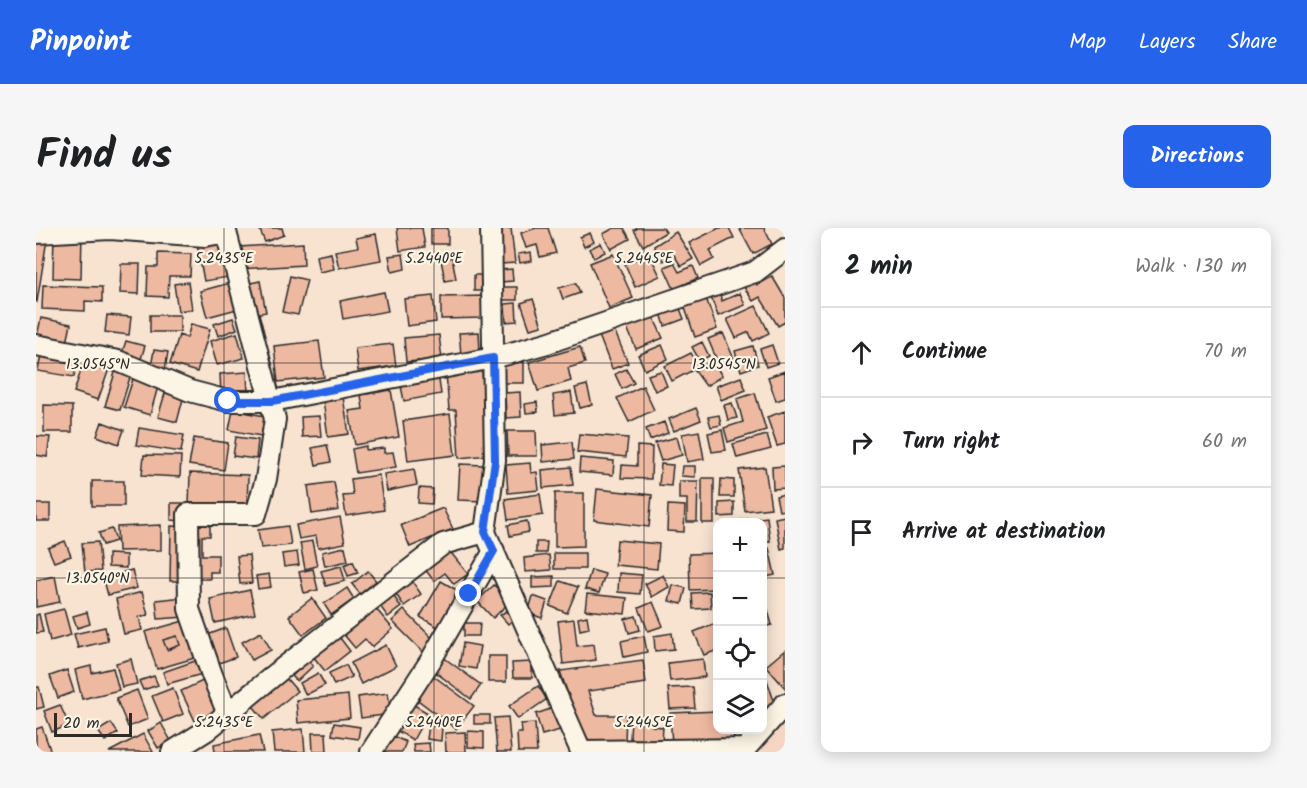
<!DOCTYPE html>
<html lang="en">
<head>
<meta charset="utf-8">
<style>
	body { margin:0; font-family:Kalam,sans-serif; background:#f6f6f6; color:#202124 }
	.controls { position:absolute; right:18px; bottom:18px; display:grid; overflow:hidden; border-radius:12px; box-shadow:0 3px 15px #0003 }
	.controls button { width:54px; height:54px; display:grid; place-items:center; padding:0; border:0; border-bottom:2px solid #e0e0e0; background:#fff; color:#202124; font:30px sans-serif }
	.scale { position:absolute; left:18px; bottom:15px; width:78px; box-sizing:border-box; padding-left:6px; border:3px solid #2b2b2b; border-top:0; font-size:16px; line-height:21px; white-space:nowrap; color:#2b2b2b; -webkit-text-stroke:4px #fcf5e5; paint-order:stroke }
	.stop { position:absolute; width:18px; height:18px; margin:-14px; border:4px solid #2563eb; border-radius:50%; background:#fff }
	.stop.end { background:#2563eb; border-color:#fff; box-shadow:0 2px 6px #0008 }
	.list { margin:0; padding:0; list-style:none }
	h2 { display:flex; justify-content:space-between; align-items:center; height:78px; margin:0; padding:0 24px; font-size:26px }
	h2 small { font-size:20px; font-weight:400; color:#757577 }
	.list li { display:grid; grid-template-columns:39px 1fr auto; gap:18px; align-items:center; box-sizing:border-box; height:90px; padding:0 24px; border-top:2px solid #e0e0e0 }
	.list b { display:block; font-size:22px; white-space:nowrap }
	.list em { font-size:20px; font-style:normal; color:#757577 }
	.icon { flex:none; width:33px; height:33px; fill:none; stroke:currentColor; stroke-width:2; stroke-linecap:round; stroke-linejoin:round }
	.map { position:relative; flex:none; width:749px; height:524px; overflow:hidden; border-radius:12px }
	header { display:flex; align-items:center; gap:36px; box-sizing:border-box; height:84px; padding:0 30px; background:#2563eb; color:#fff }
	header strong { font-size:28px }
	nav { display:flex; gap:33px; margin-inline-start:auto; font-size:21px }
	.intro { display:flex; align-items:center; justify-content:space-between; box-sizing:border-box; height:144px; padding:0 36px }
	h1 { margin:0; font-size:42px }
	.button { padding:15px 27px; border-radius:12px; background:#2563eb; color:#fff; font-size:21px; font-weight:700 }
	main { display:flex; gap:36px; padding:0 36px }
	aside { flex:1; background:#fff; border-radius:12px; box-shadow:0 3px 15px #0003 }
	.map>svg:first-child { display:block }
</style>
</head>
<body>
<header>
<strong>Pinpoint</strong>
<nav><a>Map</a><a>Layers</a><a>Share</a></nav>
</header>
<div class="intro"><h1>Find us</h1><a class="button">Directions</a></div>
<main>
<div class="map">
<svg width="749" height="524" viewBox="0 0 749 524">
	<rect width="100%" height="100%" fill="#f8e3d1"/>
	<filter id="ink" filterUnits="userSpaceOnUse"><feTurbulence type="fractalNoise" baseFrequency=".0167" numOctaves="2"/><feDisplacementMap in="SourceGraphic" scale="12" xChannelSelector="R" yChannelSelector="G"/><feConvolveMatrix kernelMatrix="1 2 1 2 8 2 1 2 1" color-interpolation-filters="sRGB"/></filter>
	<g filter="url(#ink)">
		<path fill="#f5d6c3" d="M 749,489 L 749,524 L 720,524 Z"/>
		<path fill="#eeb9a1" stroke="#2b2b2b" stroke-width="1.5" fill-rule="evenodd" d="M 223,0 L 246,0 L 248,7 L 229,14 Z
			M 361,0 L 386,0 L 389,19 L 364,23 Z
			M 395,0 L 412,0 L 412,16 L 395,16 Z
			M 475,0 L 479,35 L 465,36 L 462,1 Z
			M 500,0 L 512,0 L 520,25 L 504,29 L 501,17 L 490,20 L 485,5 Z
			M 578,0 L 588,0 L 594,11 L 575,21 L 567,6 Z
			M 602,0 L 627,0 L 630,4 L 607,18 L 598,2 Z
			M 683,0 L 693,0 L 698,10 L 674,22 L 678,31 L 665,38 L 653,15 Z
			M 703,0 L 728,0 L 736,16 L 717,26 Z
			M 18,3 L 46,4 L 45,51 L 17,50 Z
			M 0,4 L 12,5 L 1,74 L 0,73 Z
			M 640,4 L 657,31 L 645,38 L 638,27 L 627,33 L 618,18 Z
			M 554,5 L 558,14 L 548,19 L 544,9 Z
			M 340,6 L 345,32 L 303,40 L 299,23 L 322,19 L 320,10 Z
			M 187,12 L 193,49 L 168,53 L 161,16 Z
			M 267,15 L 268,37 L 204,41 L 203,19 Z
			M 565,15 L 569,24 L 558,30 L 553,21 Z
			M 495,24 L 496,33 L 484,35 L 482,26 Z
			M 122,25 L 155,26 L 154,48 L 133,48 L 132,69 L 111,68 L 112,39 L 122,39 Z
			M 295,25 L 298,41 L 283,44 L 280,28 Z
			M 613,25 L 624,48 L 599,59 L 589,36 Z
			M 367,26 L 369,41 L 356,44 L 353,28 Z
			M 577,26 L 597,70 L 573,80 L 554,35 Z
			M 416,29 L 420,51 L 409,53 L 405,32 Z
			M 638,35 L 643,44 L 657,38 L 662,50 L 638,61 L 628,39 Z
			M 85,36 L 104,36 L 103,66 L 84,65 Z
			M 476,41 L 477,53 L 465,54 L 464,42 Z
			M 438,47 L 450,47 L 449,63 L 438,63 Z
			M 254,48 L 271,52 L 262,87 L 246,84 Z
			M 736,48 L 749,70 L 749,94 L 742,98 L 724,69 L 717,73 L 708,59 L 719,53 L 721,57 Z
			M 224,53 L 230,84 L 215,87 L 210,56 Z
			M 152,54 L 156,81 L 142,83 L 138,56 Z
			M 194,55 L 201,81 L 171,89 L 164,63 Z
			M 540,55 L 544,65 L 527,71 L 523,60 Z
			M 7,57 L 66,59 L 66,74 L 49,73 L 49,83 L 6,81 Z
			M 466,59 L 481,59 L 481,72 L 466,72 Z
			M 348,64 L 352,83 L 307,91 L 304,73 Z
			M 683,65 L 686,73 L 704,65 L 709,77 L 682,88 L 675,69 Z
			M 397,68 L 400,94 L 371,98 L 368,71 Z
			M 448,68 L 448,90 L 405,91 L 405,69 Z
			M 670,70 L 681,101 L 659,109 L 648,77 Z
			M 497,71 L 506,98 L 494,101 L 485,75 Z
			M 480,75 L 481,93 L 470,94 L 469,76 Z
			M 643,78 L 648,91 L 629,98 L 625,85 Z
			M 720,78 L 733,105 L 717,113 L 713,104 L 700,110 L 691,91 Z
			M 616,86 L 627,110 L 600,121 L 590,97 Z
			M 71,87 L 95,89 L 93,107 L 69,104 Z
			M 114,87 L 144,87 L 144,104 L 114,104 Z
			M 5,90 L 35,96 L 30,120 L 0,113 Z
			M 197,90 L 201,101 L 182,108 L 178,96 Z
			M 155,96 L 174,101 L 161,144 L 134,136 L 143,107 L 151,110 Z
			M 577,99 L 592,135 L 576,141 L 562,105 Z
			M 443,104 L 444,125 L 425,126 L 423,105 Z
			M 201,105 L 208,130 L 181,137 L 174,113 Z
			M 687,105 L 698,131 L 683,137 L 672,111 Z
			M 403,107 L 406,131 L 370,134 L 368,110 Z
			M 90,113 L 109,118 L 104,134 L 85,128 Z
			M 283,113 L 288,149 L 242,154 L 238,118 Z
			M 666,114 L 673,128 L 664,133 L 656,119 Z
			M 357,116 L 360,138 L 322,143 L 319,120 Z
			M 626,117 L 632,131 L 609,142 L 602,127 Z
			M 736,117 L 742,135 L 730,139 L 724,121 Z
			M 717,118 L 722,137 L 705,143 L 699,123 Z
			M 544,119 L 549,135 L 532,140 L 535,153 L 502,163 L 493,134 Z
			M 118,122 L 132,124 L 129,142 L 115,139 Z
			M 655,125 L 663,139 L 636,153 L 629,138 Z
			M 5,127 L 41,134 L 38,149 L 2,143 Z
			M 676,132 L 686,148 L 670,158 L 659,143 Z
			M 48,133 L 73,141 L 62,172 L 38,164 Z
			M 488,134 L 488,155 L 468,155 L 468,135 Z
			M 80,141 L 95,146 L 84,182 L 69,178 Z
			M 590,141 L 598,155 L 586,161 L 579,146 Z
			M 446,143 L 452,227 L 423,230 L 420,182 L 413,182 L 410,145 Z
			M 625,143 L 631,158 L 619,163 L 612,147 Z
			M 749,143 L 749,170 L 740,173 L 732,149 Z
			M 211,144 L 212,166 L 185,167 L 184,146 Z
			M 402,146 L 405,166 L 368,173 L 364,153 Z
			M 98,148 L 123,155 L 114,187 L 88,179 Z
			M 705,149 L 710,162 L 685,172 L 680,158 Z
			M 551,157 L 556,177 L 544,180 L 539,160 Z
			M 607,158 L 618,182 L 593,194 L 581,170 Z
			M 130,162 L 148,167 L 141,194 L 122,189 Z
			M 355,162 L 363,209 L 319,217 L 313,183 L 327,181 L 325,167 Z
			M 484,164 L 485,189 L 470,190 L 469,165 Z
			M 535,164 L 538,185 L 519,187 L 517,167 Z
			M 719,165 L 730,202 L 692,214 L 688,200 L 707,194 L 701,171 Z
			M 307,169 L 313,206 L 292,209 L 287,172 Z
			M 501,174 L 502,184 L 490,185 L 489,176 Z
			M 696,175 L 701,190 L 692,192 L 688,177 Z
			M 8,177 L 36,178 L 36,204 L 8,204 Z
			M 660,180 L 665,192 L 638,203 L 633,191 Z
			M 197,182 L 229,188 L 225,208 L 193,202 Z
			M 749,183 L 749,216 L 741,218 L 731,189 Z
			M 414,186 L 419,227 L 372,233 L 367,193 Z
			M 683,187 L 685,197 L 675,199 L 672,189 Z
			M 283,188 L 285,208 L 266,209 L 265,189 Z
			M 66,194 L 88,202 L 83,216 L 61,208 Z
			M 628,194 L 632,205 L 614,212 L 610,201 Z
			M 103,200 L 148,207 L 145,224 L 100,217 Z
			M 686,202 L 690,222 L 676,224 L 672,205 Z
			M 471,203 L 500,203 L 501,228 L 472,228 Z
			M 663,203 L 668,231 L 651,234 L 646,206 Z
			M 543,206 L 592,210 L 590,229 L 541,224 Z
			M 731,207 L 735,221 L 701,230 L 697,216 Z
			M 0,208 L 14,209 L 11,229 L 0,227 Z
			M 200,209 L 222,212 L 220,231 L 197,228 Z
			M 641,209 L 646,227 L 625,233 L 619,215 Z
			M 158,210 L 192,215 L 188,242 L 153,237 Z
			M 536,214 L 538,231 L 507,234 L 506,217 Z
			M 291,217 L 295,234 L 280,237 L 276,220 Z
			M 330,218 L 330,222 L 348,220 L 348,225 L 357,224 L 360,239 L 320,245 L 316,221 Z
			M 601,218 L 616,219 L 615,251 L 585,250 L 586,237 L 601,238 Z
			M 108,227 L 145,228 L 144,249 L 106,247 Z
			M 544,230 L 578,233 L 577,247 L 543,244 Z
			M 494,235 L 495,245 L 501,244 L 503,262 L 472,265 L 470,237 Z
			M 424,236 L 448,237 L 447,273 L 422,272 Z
			M 625,236 L 637,237 L 635,258 L 623,257 Z
			M 646,238 L 659,238 L 659,249 L 645,248 Z
			M 749,238 L 749,260 L 737,261 L 736,239 Z
			M 535,239 L 537,257 L 507,260 L 506,242 Z
			M 729,239 L 735,280 L 709,283 L 703,242 Z
			M 378,241 L 381,257 L 351,263 L 348,246 Z
			M 154,245 L 212,247 L 211,280 L 153,278 Z
			M 343,247 L 348,282 L 310,288 L 307,268 L 317,267 L 315,251 Z
			M 666,250 L 678,250 L 678,295 L 666,295 Z
			M 685,251 L 698,252 L 698,269 L 684,269 Z
			M 56,253 L 88,253 L 88,278 L 56,278 Z
			M 643,253 L 662,253 L 661,294 L 651,294 L 651,271 L 643,271 Z
			M 298,254 L 303,282 L 276,286 L 272,258 Z
			M 383,260 L 397,261 L 396,276 L 382,275 Z
			M 561,261 L 616,267 L 613,299 L 558,292 Z
			M 519,265 L 548,265 L 548,318 L 519,319 Z
			M 504,266 L 507,287 L 472,292 L 469,271 Z
			M 749,266 L 749,282 L 743,283 L 740,268 Z
			M 698,274 L 698,288 L 683,289 L 683,275 Z
			M 135,275 L 147,275 L 146,293 L 135,292 Z
			M 0,276 L 14,276 L 14,293 L 0,293 Z
			M 632,277 L 649,278 L 648,304 L 631,303 Z
			M 407,280 L 417,301 L 374,319 L 365,297 Z
			M 749,288 L 749,320 L 745,321 L 739,290 Z
			M 304,289 L 309,315 L 282,320 L 280,308 L 263,311 L 260,297 Z
			M 731,289 L 734,313 L 726,314 L 726,295 L 706,295 L 706,292 Z
			M 157,290 L 174,290 L 174,308 L 166,308 L 166,327 L 182,327 L 182,344 L 174,344 L 174,351 L 157,351 Z
			M 491,293 L 493,304 L 474,308 L 472,297 Z
			M 125,297 L 125,322 L 82,323 L 81,299 Z
			M 135,298 L 149,299 L 148,353 L 134,353 Z
			M 252,298 L 255,317 L 225,320 L 222,302 Z
			M 76,301 L 80,313 L 67,317 L 63,305 Z
			M 581,312 L 623,316 L 621,341 L 579,337 Z
			M 29,313 L 35,328 L 18,334 L 12,320 Z
			M 276,313 L 281,338 L 269,341 L 264,315 Z
			M 62,314 L 65,343 L 49,344 L 46,315 Z
			M 500,314 L 511,314 L 510,325 L 500,325 Z
			M 309,319 L 312,333 L 289,338 L 286,324 Z
			M 733,320 L 739,347 L 726,350 L 726,321 Z
			M 412,321 L 432,346 L 418,356 L 409,345 L 398,353 L 388,340 Z
			M 261,324 L 263,337 L 248,339 L 246,326 Z
			M 518,325 L 549,325 L 549,341 L 518,341 Z
			M 682,325 L 682,361 L 654,362 L 653,326 Z
			M 72,326 L 90,327 L 90,340 L 72,339 Z
			M 213,327 L 216,355 L 204,356 L 201,328 Z
			M 513,327 L 515,342 L 489,344 L 488,330 Z
			M 317,333 L 322,345 L 312,348 L 308,337 Z
			M 305,338 L 309,353 L 290,358 L 285,343 Z
			M 277,341 L 282,362 L 268,365 L 263,344 Z
			M 96,342 L 101,360 L 72,367 L 67,349 Z
			M 555,342 L 569,346 L 563,365 L 549,361 Z
			M 332,343 L 340,353 L 324,366 L 316,356 Z
			M 583,345 L 606,347 L 604,366 L 582,364 Z
			M 233,346 L 235,359 L 222,361 L 220,348 Z
			M 627,347 L 633,359 L 616,369 L 609,356 Z
			M 19,348 L 24,374 L 0,379 L 0,352 Z
			M 518,348 L 518,359 L 496,360 L 496,349 Z
			M 374,350 L 385,366 L 368,378 L 357,362 Z
			M 405,353 L 426,365 L 405,401 L 384,389 Z
			M 524,353 L 542,359 L 531,385 L 514,378 Z
			M 458,357 L 474,374 L 457,390 L 441,373 Z
			M 637,357 L 650,360 L 646,376 L 633,373 Z
			M 311,360 L 318,371 L 295,387 L 288,376 Z
			M 214,362 L 219,386 L 179,395 L 174,371 Z
			M 106,364 L 112,387 L 103,389 L 106,402 L 88,406 L 80,371 Z
			M 355,364 L 365,379 L 352,389 L 341,374 Z
			M 674,364 L 675,380 L 657,381 L 656,365 Z
			M 551,366 L 591,370 L 589,386 L 549,382 Z
			M 497,368 L 511,373 L 506,390 L 492,385 Z
			M 148,369 L 149,389 L 122,391 L 120,372 Z
			M 276,370 L 290,390 L 267,407 L 253,388 Z
			M 617,374 L 627,398 L 612,403 L 603,380 Z
			M 335,375 L 357,401 L 336,419 L 329,411 L 319,420 L 304,402 Z
			M 730,375 L 736,397 L 726,399 L 726,376 Z
			M 28,381 L 35,407 L 14,413 L 8,386 Z
			M 368,382 L 401,415 L 389,426 L 356,393 Z
			M 472,382 L 479,390 L 472,396 L 464,387 Z
			M 51,384 L 54,396 L 41,400 L 37,388 Z
			M 3,386 L 7,404 L 0,405 L 0,387 Z
			M 551,388 L 553,400 L 544,402 L 542,390 Z
			M 600,388 L 604,402 L 593,405 L 589,391 Z
			M 538,391 L 541,418 L 558,416 L 560,432 L 527,436 L 522,393 Z
			M 151,392 L 162,429 L 121,441 L 109,404 ZM 141,408 L 144,417 L 131,422 L 127,412 Z
			M 682,394 L 682,422 L 668,427 L 658,404 Z
			M 428,395 L 444,395 L 443,408 L 428,408 Z
			M 69,399 L 72,413 L 42,420 L 38,406 Z
			M 190,400 L 200,429 L 180,436 L 169,408 Z
			M 225,404 L 235,422 L 216,432 L 206,414 Z
			M 636,405 L 638,421 L 619,423 L 618,408 Z
			M 301,406 L 314,423 L 289,443 L 276,427 Z
			M 141,408 L 144,417 L 131,422 L 127,412 Z
			M 608,408 L 611,424 L 588,429 L 585,413 Z
			M 427,415 L 444,418 L 440,441 L 423,438 Z
			M 350,417 L 360,438 L 325,456 L 315,435 Z
			M 749,422 L 749,460 L 730,438 Z
			M 452,428 L 470,428 L 470,454 L 452,454 Z
			M 407,429 L 445,457 L 435,471 L 398,443 Z
			M 95,431 L 101,456 L 86,459 L 80,435 Z
			M 667,431 L 669,449 L 634,453 L 632,435 Z
			M 162,432 L 166,446 L 131,456 L 127,444 Z
			M 607,432 L 610,455 L 552,463 L 560,487 L 590,487 L 589,513 L 548,512 L 524,443 Z
			M 272,433 L 277,438 L 261,453 L 256,448 Z
			M 496,434 L 496,450 L 477,450 L 476,435 Z
			M 310,437 L 316,449 L 298,457 L 293,445 Z
			M 55,438 L 56,445 L 77,440 L 83,462 L 46,471 L 39,442 Z
			M 31,442 L 38,464 L 22,470 L 14,448 Z
			M 282,445 L 289,457 L 270,467 L 264,455 Z
			M 395,446 L 438,478 L 420,501 L 378,469 Z
			M 726,446 L 729,446 L 740,479 L 726,483 Z
			M 118,448 L 122,457 L 107,462 L 103,453 Z
			M 250,450 L 261,463 L 228,491 L 217,478 Z
			M 171,451 L 186,483 L 160,495 L 145,463 Z
			M 502,458 L 511,471 L 482,491 L 473,478 Z
			M 0,459 L 3,459 L 8,479 L 0,481 Z
			M 657,459 L 659,480 L 634,481 L 632,460 Z
			M 137,460 L 147,486 L 127,494 L 116,468 Z
			M 101,462 L 112,491 L 92,499 L 80,470 Z
			M 352,465 L 355,486 L 325,490 L 322,469 Z
			M 312,467 L 314,490 L 262,495 L 260,472 Z
			M 373,474 L 392,485 L 377,512 L 358,501 Z
			M 24,477 L 33,497 L 16,504 L 8,483 Z
			M 517,480 L 524,502 L 506,507 L 500,486 Z
			M 682,483 L 682,502 L 697,502 L 698,514 L 636,517 L 634,485 Z
			M 438,487 L 454,487 L 454,496 L 438,496 Z
			M 595,488 L 617,489 L 616,498 L 627,499 L 626,513 L 594,511 Z
			M 472,489 L 475,524 L 461,524 L 458,490 Z
			M 75,495 L 82,505 L 69,513 L 62,503 Z
			M 125,495 L 135,513 L 122,520 L 112,503 Z
			M 298,495 L 324,499 L 322,511 L 296,507 Z
			M 499,495 L 501,524 L 482,524 L 481,505 L 486,505 L 485,496 Z
			M 393,497 L 406,499 L 405,513 L 391,511 Z
			M 6,499 L 15,524 L 0,524 L 0,501 Z
			M 267,501 L 269,524 L 238,524 L 236,504 Z
			M 432,503 L 448,504 L 448,520 L 432,519 Z
			M 429,504 L 430,524 L 410,524 L 409,505 Z
			M 276,505 L 290,505 L 291,524 L 277,524 Z
			M 107,506 L 117,524 L 73,524 Z
			M 223,507 L 227,524 L 179,524 L 178,516 Z
			M 354,507 L 370,514 L 366,524 L 348,524 Z
			M 393,515 L 394,524 L 378,524 L 377,516 Z"/>
		<g fill="none" stroke-linecap="round" stroke-linejoin="round">
			<defs>
				<path id="minor" d="M 455,0 L 459,232 L 449,304 L 545,523 L 709,521
					M 0,5 L 74,1 L 169,8 L 190,4 L 239,191 L 230,251 L 220,286 L 152,286 L 153,381 L 176,447 L 192,486
					M 0,117 L 82,133 L 154,163 L 192,173 L 236,173 L 457,130 L 511,115 L 719,44 L 749,21
					M 136,524 L 171,502 L 247,440 L 407,316 L 449,304
					M 335,524 L 395,432 L 458,323
					M 709,524 L 709,521 L 749,476"/>
			</defs>
			<use href="#minor" stroke="#2b2b2b" stroke-width="24"/>
			<use href="#minor" stroke="#fcf5e5" stroke-width="20"/>
		</g>
	</g>
	<g fill="none" stroke-linecap="round" stroke-linejoin="round" filter="url(#ink)">
		<path stroke="#2563eb" stroke-width="8" d="M 192,173 L 236,173 L 457,130 L 459,232 L 449,304 L 458,323 L 433,366"/>
	</g>
	<path fill="none" stroke="#2b2b2b" stroke-width="1.5" stroke-opacity="0.45" d="M 188,0 L 188,524M 398,0 L 398,524M 608,0 L 608,524M 0,135 L 749,135M 0,350 L 682,350M 726,350 L 749,350"/>
	<g font-size="15" text-anchor="middle" fill="#2b2b2b" stroke="#fcf5e5" stroke-width="4.5" stroke-linejoin="round" paint-order="stroke">
		<text x="188" y="35">5.2435°E</text>
		<text x="398" y="35">5.2440°E</text>
		<text x="608" y="35">5.2445°E</text>
		<text x="62" y="141">13.0545°N</text>
		<text x="688" y="141">13.0545°N</text>
		<text x="62" y="355">13.0540°N</text>
		<text x="188" y="499">5.2435°E</text>
		<text x="398" y="499">5.2440°E</text>
		<text x="608" y="499">5.2445°E</text>
	</g>
</svg>
<div class="controls">
<button>+</button>
<button>−</button>
<button><svg class="icon" aria-label="locate" viewBox="0 0 24 24"><circle cx="12" cy="12" r="6"/><path d="M12 2v4M12 18v4M2 12h4M18 12h4"/></svg></button>
<button><svg class="icon" aria-label="layers" viewBox="0 0 24 24"><path d="M12 4l9 5-9 5-9-5zM3 14l9 5 9-5"/></svg></button>
</div>
<div class="scale">20 m</div>
<div class="stop" style="left:192px;top:173px"></div>
<div class="stop end" style="left:433px;top:366px"></div>
</div>
<aside>
<h2>2 min<small>Walk · 130 m</small></h2>
<ul class="list">
<li><svg class="icon" aria-label="ahead" viewBox="0 0 24 24"><path d="M12 20V5M6 11l6-6 6 6"/></svg><div><b>Continue</b></div><em>70 m</em></li>
<li><svg class="icon" aria-label="right" viewBox="0 0 24 24"><path d="M7 20v-9h11M14 6l5 5-5 5"/></svg><div><b>Turn right</b></div><em>60 m</em></li>
<li><svg class="icon" aria-label="arrive" viewBox="0 0 24 24"><path d="M6 21V4h12l-3 4 3 4H6"/></svg><div><b>Arrive at destination</b></div></li>
</ul>
</aside>
</main>
</body>
</html>
